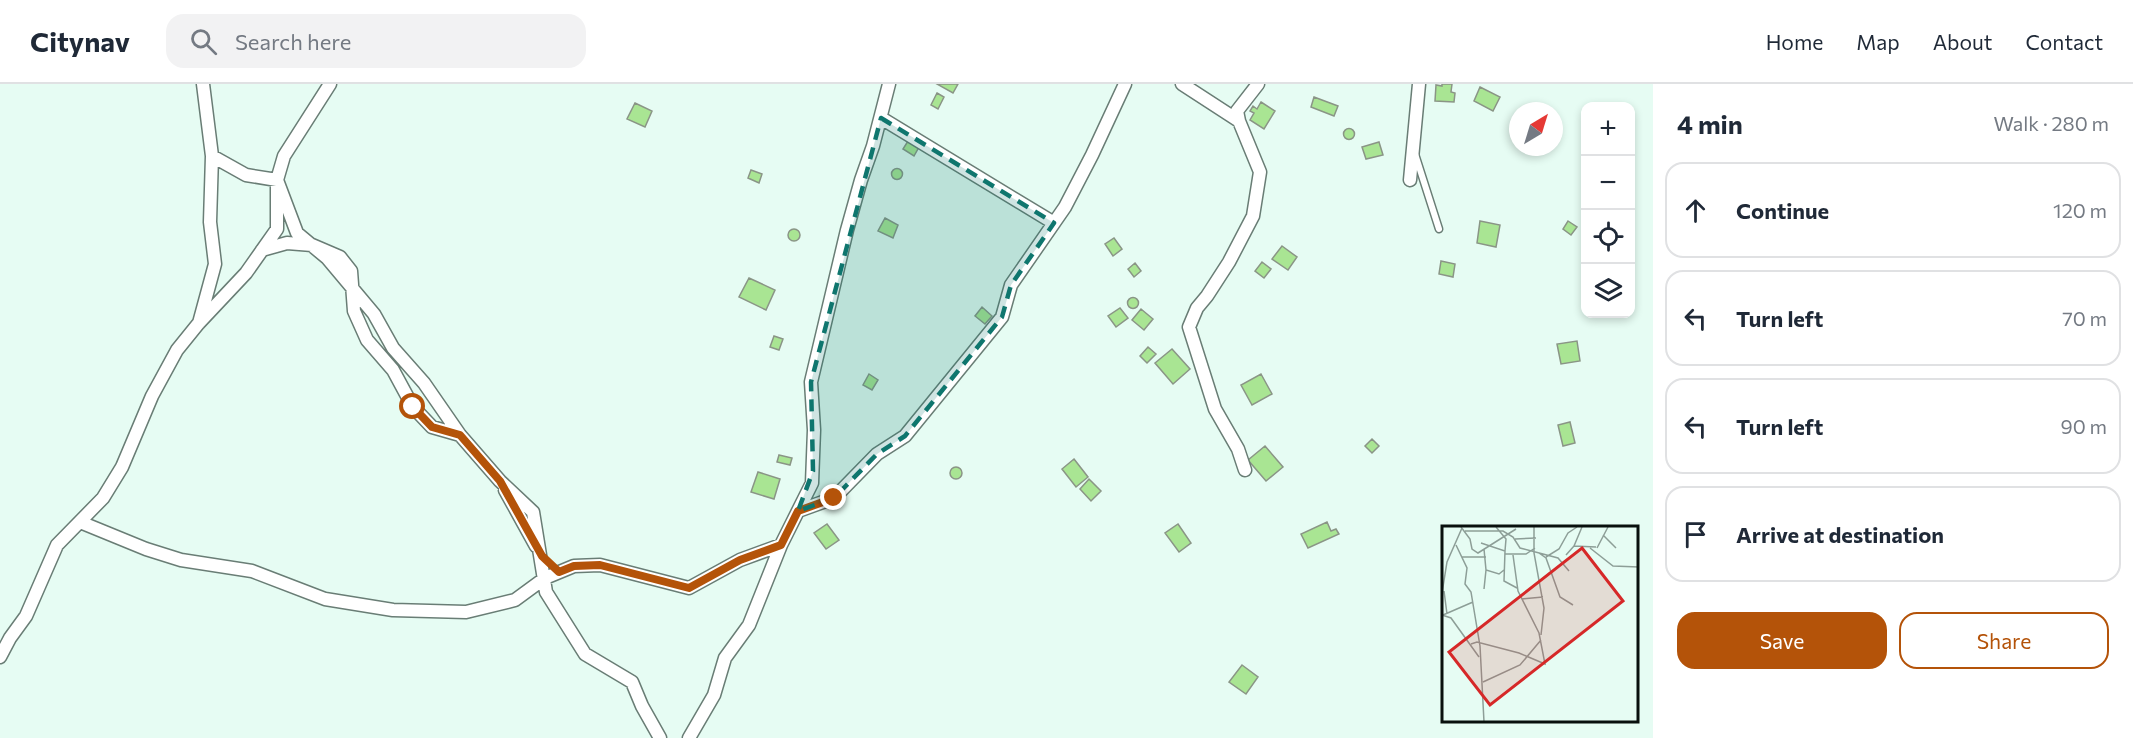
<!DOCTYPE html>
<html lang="en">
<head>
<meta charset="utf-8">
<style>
	body { margin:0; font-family:Commissioner,sans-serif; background:#f2f2f3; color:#1f2937 }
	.controls { position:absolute; right:18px; top:18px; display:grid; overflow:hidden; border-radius:12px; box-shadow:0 3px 9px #0003 }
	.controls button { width:54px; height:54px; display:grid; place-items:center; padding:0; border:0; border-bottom:2px solid #e0e1e3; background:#fff; color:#1f2937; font:30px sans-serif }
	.compass { position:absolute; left:1509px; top:18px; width:54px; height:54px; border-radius:50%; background:#fff; box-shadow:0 3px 9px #0003; rotate:38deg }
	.stop { position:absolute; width:18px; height:18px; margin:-14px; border:4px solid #b45309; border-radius:50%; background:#fff }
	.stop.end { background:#b45309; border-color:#fff; box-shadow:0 2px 6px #0008 }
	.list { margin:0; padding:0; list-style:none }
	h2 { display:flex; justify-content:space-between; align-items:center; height:78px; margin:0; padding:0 24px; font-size:26px }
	h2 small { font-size:20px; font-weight:400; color:#747a83 }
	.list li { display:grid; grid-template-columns:39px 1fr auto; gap:18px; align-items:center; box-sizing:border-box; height:96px; margin:0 12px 12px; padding:0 12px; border:2px solid #e0e1e3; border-radius:18px }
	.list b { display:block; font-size:22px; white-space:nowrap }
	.list em { font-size:20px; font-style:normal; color:#747a83 }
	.actions { display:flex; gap:12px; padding:18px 24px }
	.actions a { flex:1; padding:14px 0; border:2px solid #b45309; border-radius:18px; text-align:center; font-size:21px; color:#b45309 }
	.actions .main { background:#b45309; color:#fff }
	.icon { flex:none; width:33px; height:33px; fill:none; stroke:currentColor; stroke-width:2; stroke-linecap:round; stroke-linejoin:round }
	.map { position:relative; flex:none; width:1653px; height:654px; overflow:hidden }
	header { display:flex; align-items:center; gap:36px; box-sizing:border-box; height:84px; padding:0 30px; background:#fff; border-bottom:2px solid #e0e1e3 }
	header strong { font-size:28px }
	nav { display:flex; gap:33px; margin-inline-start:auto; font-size:21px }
	.search { width:420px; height:54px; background:#f2f2f3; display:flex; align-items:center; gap:15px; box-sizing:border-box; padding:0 21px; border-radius:18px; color:#747a83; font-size:22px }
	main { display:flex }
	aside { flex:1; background:#fff }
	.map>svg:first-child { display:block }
</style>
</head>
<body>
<header>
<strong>Citynav</strong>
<div class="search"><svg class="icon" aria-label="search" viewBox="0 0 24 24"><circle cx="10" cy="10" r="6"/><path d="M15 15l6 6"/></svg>Search here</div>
<nav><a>Home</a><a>Map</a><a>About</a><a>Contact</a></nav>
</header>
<main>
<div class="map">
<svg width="1653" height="654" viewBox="0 0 1653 654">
	<rect width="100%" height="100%" fill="#e6fcf3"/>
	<path fill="#a9e593" stroke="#8a9586" stroke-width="1.5" d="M 937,0 L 958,0 L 953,9 Z
		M 1442,0 L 1452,0 L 1451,8 L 1455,9 L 1454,18 L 1435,17 L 1436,1 L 1442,2 Z
		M 1480,3 L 1500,13 L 1493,27 L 1474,17 Z
		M 937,9 L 944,13 L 938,25 L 931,21 Z
		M 1314,13 L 1338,22 L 1334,32 L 1311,23 Z
		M 1261,18 L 1275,27 L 1264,45 L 1250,36 L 1254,29 L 1250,27 L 1253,22 L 1257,25 Z
		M 635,19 L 652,27 L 645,43 L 627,35 Z
		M1343.5 50a5.5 5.5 0 1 1 11 0a5.5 5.5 0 1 1-11 0Z
		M 908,57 L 919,63 L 914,72 L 903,65 Z
		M 1379,58 L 1383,71 L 1366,75 L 1362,63 Z
		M891.5 90a5.5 5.5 0 1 1 11 0a5.5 5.5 0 1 1-11 0Z
		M 751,86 L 762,90 L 759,99 L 748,94 Z
		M 885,134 L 898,141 L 893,154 L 878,147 Z
		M 1480,137 L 1500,141 L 1496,163 L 1477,159 Z
		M 1568,137 L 1577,143 L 1571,151 L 1563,145 Z
		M788 151a6 6 0 1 1 12 0a6 6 0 1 1-12 0Z
		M 1114,154 L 1122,165 L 1113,172 L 1105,160 Z
		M 1282,162 L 1297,173 L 1288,186 L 1272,175 Z
		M 1441,177 L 1455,180 L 1453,193 L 1439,190 Z
		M 1262,178 L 1271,185 L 1264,194 L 1255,187 Z
		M 1135,179 L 1141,187 L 1134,193 L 1128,185 Z
		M 749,194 L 775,206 L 766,226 L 739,213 Z
		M1127.5 219a5.5 5.5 0 1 1 11 0a5.5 5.5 0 1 1-11 0Z
		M 982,223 L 992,232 L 985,240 L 975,232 Z
		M 1120,224 L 1128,234 L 1116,243 L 1108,232 Z
		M 1141,225 L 1153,235 L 1144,246 L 1132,236 Z
		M 774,252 L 783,255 L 779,266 L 770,263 Z
		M 1577,257 L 1580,277 L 1561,280 L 1557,260 Z
		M 1148,263 L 1156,270 L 1147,279 L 1140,272 Z
		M 1172,265 L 1190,285 L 1173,300 L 1155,279 Z
		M 869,290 L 878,296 L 872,306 L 863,301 Z
		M 1261,290 L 1272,310 L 1252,321 L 1241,301 Z
		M 1570,338 L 1575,359 L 1563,362 L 1558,341 Z
		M 1372,355 L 1379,362 L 1372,369 L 1365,362 Z
		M 1265,362 L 1283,383 L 1266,397 L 1248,376 Z
		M 779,371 L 792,374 L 790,381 L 777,378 Z
		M 1074,375 L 1088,393 L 1076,403 L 1062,385 Z
		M950 389a6 6 0 1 1 12 0a6 6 0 1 1-12 0Z
		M 758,388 L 780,395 L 774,415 L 751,408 Z
		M 1089,395 L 1101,407 L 1091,417 L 1080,405 Z
		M 1327,438 L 1331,447 L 1336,445 L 1339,450 L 1308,464 L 1301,450 Z
		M 827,440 L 839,456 L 826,465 L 814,449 Z
		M 1178,440 L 1191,459 L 1179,468 L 1165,449 Z
		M 1242,581 L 1258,593 L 1246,610 L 1229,598 Z"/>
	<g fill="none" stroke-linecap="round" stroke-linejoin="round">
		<defs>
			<path id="lane" d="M 1415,70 L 1439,145"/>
			<path id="street" d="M 1182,0 L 1239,37
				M 881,34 L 1054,139
				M 212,72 L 246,91 L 277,96 L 297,149 L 327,174 L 374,230 L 393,264 L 424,299 L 460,351 L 500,397 L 533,428 L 546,508 L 585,570 L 632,598 L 642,622 L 660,654
				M 1410,96 L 1419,0
				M 262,166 L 287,159 L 312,161 L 340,173 L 351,187 L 354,227 L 367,256 L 393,286 L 413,323 L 432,343 L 460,351
				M 199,239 L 215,180 L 210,138 L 212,72 L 203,0
				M 1245,386 L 1238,365 L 1215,325 L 1189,243 L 1197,224 L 1207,212 L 1229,178 L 1253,132 L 1260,88 L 1239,37 L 1237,27 L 1258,0
				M 505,406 L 536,462
				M 798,427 L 834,414 L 877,370 L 905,352 L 1002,233 L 1011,201 L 1065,123 L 1092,71 L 1125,0
				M 80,438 L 146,465 L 181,476 L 252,487 L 325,515 L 393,526 L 466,528 L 515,516 L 545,494 L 574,482 L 600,481 L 689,504 L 740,476 L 781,461
				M 0,573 L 10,554 L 26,532 L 57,461 L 103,414 L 122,383 L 152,312 L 177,266 L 198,240 L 246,189 L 277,145 L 277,96 L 284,72 L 330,0
				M 689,654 L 714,611 L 725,574 L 749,541 L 781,461 L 812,399 L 814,346 L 811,298 L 847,146 L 861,96 L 873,62 L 889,0"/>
		</defs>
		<use href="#lane" stroke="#697d75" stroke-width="9"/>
		<use href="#street" stroke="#697d75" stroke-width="15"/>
		<use href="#lane" stroke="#fff" stroke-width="6"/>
		<use href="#street" stroke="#fff" stroke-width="12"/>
	</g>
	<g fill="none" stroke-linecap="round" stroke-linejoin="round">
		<path stroke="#b45309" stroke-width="8" d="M 413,323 L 432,343 L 460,351 L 500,397 L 542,472 L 559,488 L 574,482 L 600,481 L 689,504 L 740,476 L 781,461 L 798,427 L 834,414"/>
	</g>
	<path fill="#0f766e" fill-opacity="0.2" stroke="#0f766e" stroke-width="4.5" stroke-dasharray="12 8" stroke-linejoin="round" d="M 881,34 L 1054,139 L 1011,201 L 1002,233 L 905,352 L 877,370 L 834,414 L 798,427 L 813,387 L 811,298 Z"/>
	<g transform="translate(1442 442)">
		<rect width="196" height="196" fill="#e6fcf3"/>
		<path fill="none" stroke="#8d9e97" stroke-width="1.5" d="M 19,1 L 28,13 L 30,23 L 36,27 L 74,3M 54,1 L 64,13 L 63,25M 92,1 L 92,27 L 102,82 L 99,109M 23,5 L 61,5 L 71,11 L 78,22 L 116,32 L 127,45M 161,9 L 174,22M 73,13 L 94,12M 39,17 L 63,25 L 62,55 L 75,62M 14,19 L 25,42 L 23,58 L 29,66 L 38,120 L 42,196M 132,20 L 140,1M 148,22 L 171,40 L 197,41M 155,22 L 166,1M 42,23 L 44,44 L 57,48 L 62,44M 97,27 L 104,32 L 118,71 L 131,79M 63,28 L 84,28 L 93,22M 124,29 L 132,20 L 154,21M 20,31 L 44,31M 104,31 L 117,23 L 126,7 L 135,1M 42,63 L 44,44M 2,65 L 5,88M 0,67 L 5,36 L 20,2M 80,73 L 101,71M 0,89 L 9,92 L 37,131M 1,89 L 31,76M 29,118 L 35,116 L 77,127 L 103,138 L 97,107 L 76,65 L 71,29M 41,156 L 78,139 L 99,114"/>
		<path fill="#d62828" fill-opacity="0.15" stroke="#d62828" stroke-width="3" d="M 140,22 L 181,75 L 48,179 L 7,126 Z"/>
		<rect width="196" height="196" fill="none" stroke="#08100d" stroke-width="3"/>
	</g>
</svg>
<div class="controls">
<button>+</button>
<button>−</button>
<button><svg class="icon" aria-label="locate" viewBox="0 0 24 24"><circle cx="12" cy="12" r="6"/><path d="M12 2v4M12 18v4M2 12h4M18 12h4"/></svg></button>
<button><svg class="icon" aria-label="layers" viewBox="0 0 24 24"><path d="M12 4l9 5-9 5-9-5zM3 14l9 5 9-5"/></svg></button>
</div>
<svg class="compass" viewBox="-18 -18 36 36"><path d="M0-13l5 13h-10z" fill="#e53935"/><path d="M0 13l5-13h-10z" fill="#747a83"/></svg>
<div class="stop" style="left:413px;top:323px"></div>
<div class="stop end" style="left:834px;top:414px"></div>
</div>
<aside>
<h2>4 min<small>Walk · 280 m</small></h2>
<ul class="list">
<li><svg class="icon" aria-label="ahead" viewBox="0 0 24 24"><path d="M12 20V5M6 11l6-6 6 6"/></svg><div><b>Continue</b></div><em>120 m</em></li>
<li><svg class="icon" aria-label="left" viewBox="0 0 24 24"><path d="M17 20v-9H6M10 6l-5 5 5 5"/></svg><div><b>Turn left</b></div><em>70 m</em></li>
<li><svg class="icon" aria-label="left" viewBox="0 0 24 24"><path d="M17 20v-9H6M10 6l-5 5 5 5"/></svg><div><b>Turn left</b></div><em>90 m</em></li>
<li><svg class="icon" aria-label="arrive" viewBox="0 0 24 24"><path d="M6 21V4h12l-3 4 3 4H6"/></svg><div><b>Arrive at destination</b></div></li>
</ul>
<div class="actions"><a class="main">Save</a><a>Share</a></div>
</aside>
</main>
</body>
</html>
